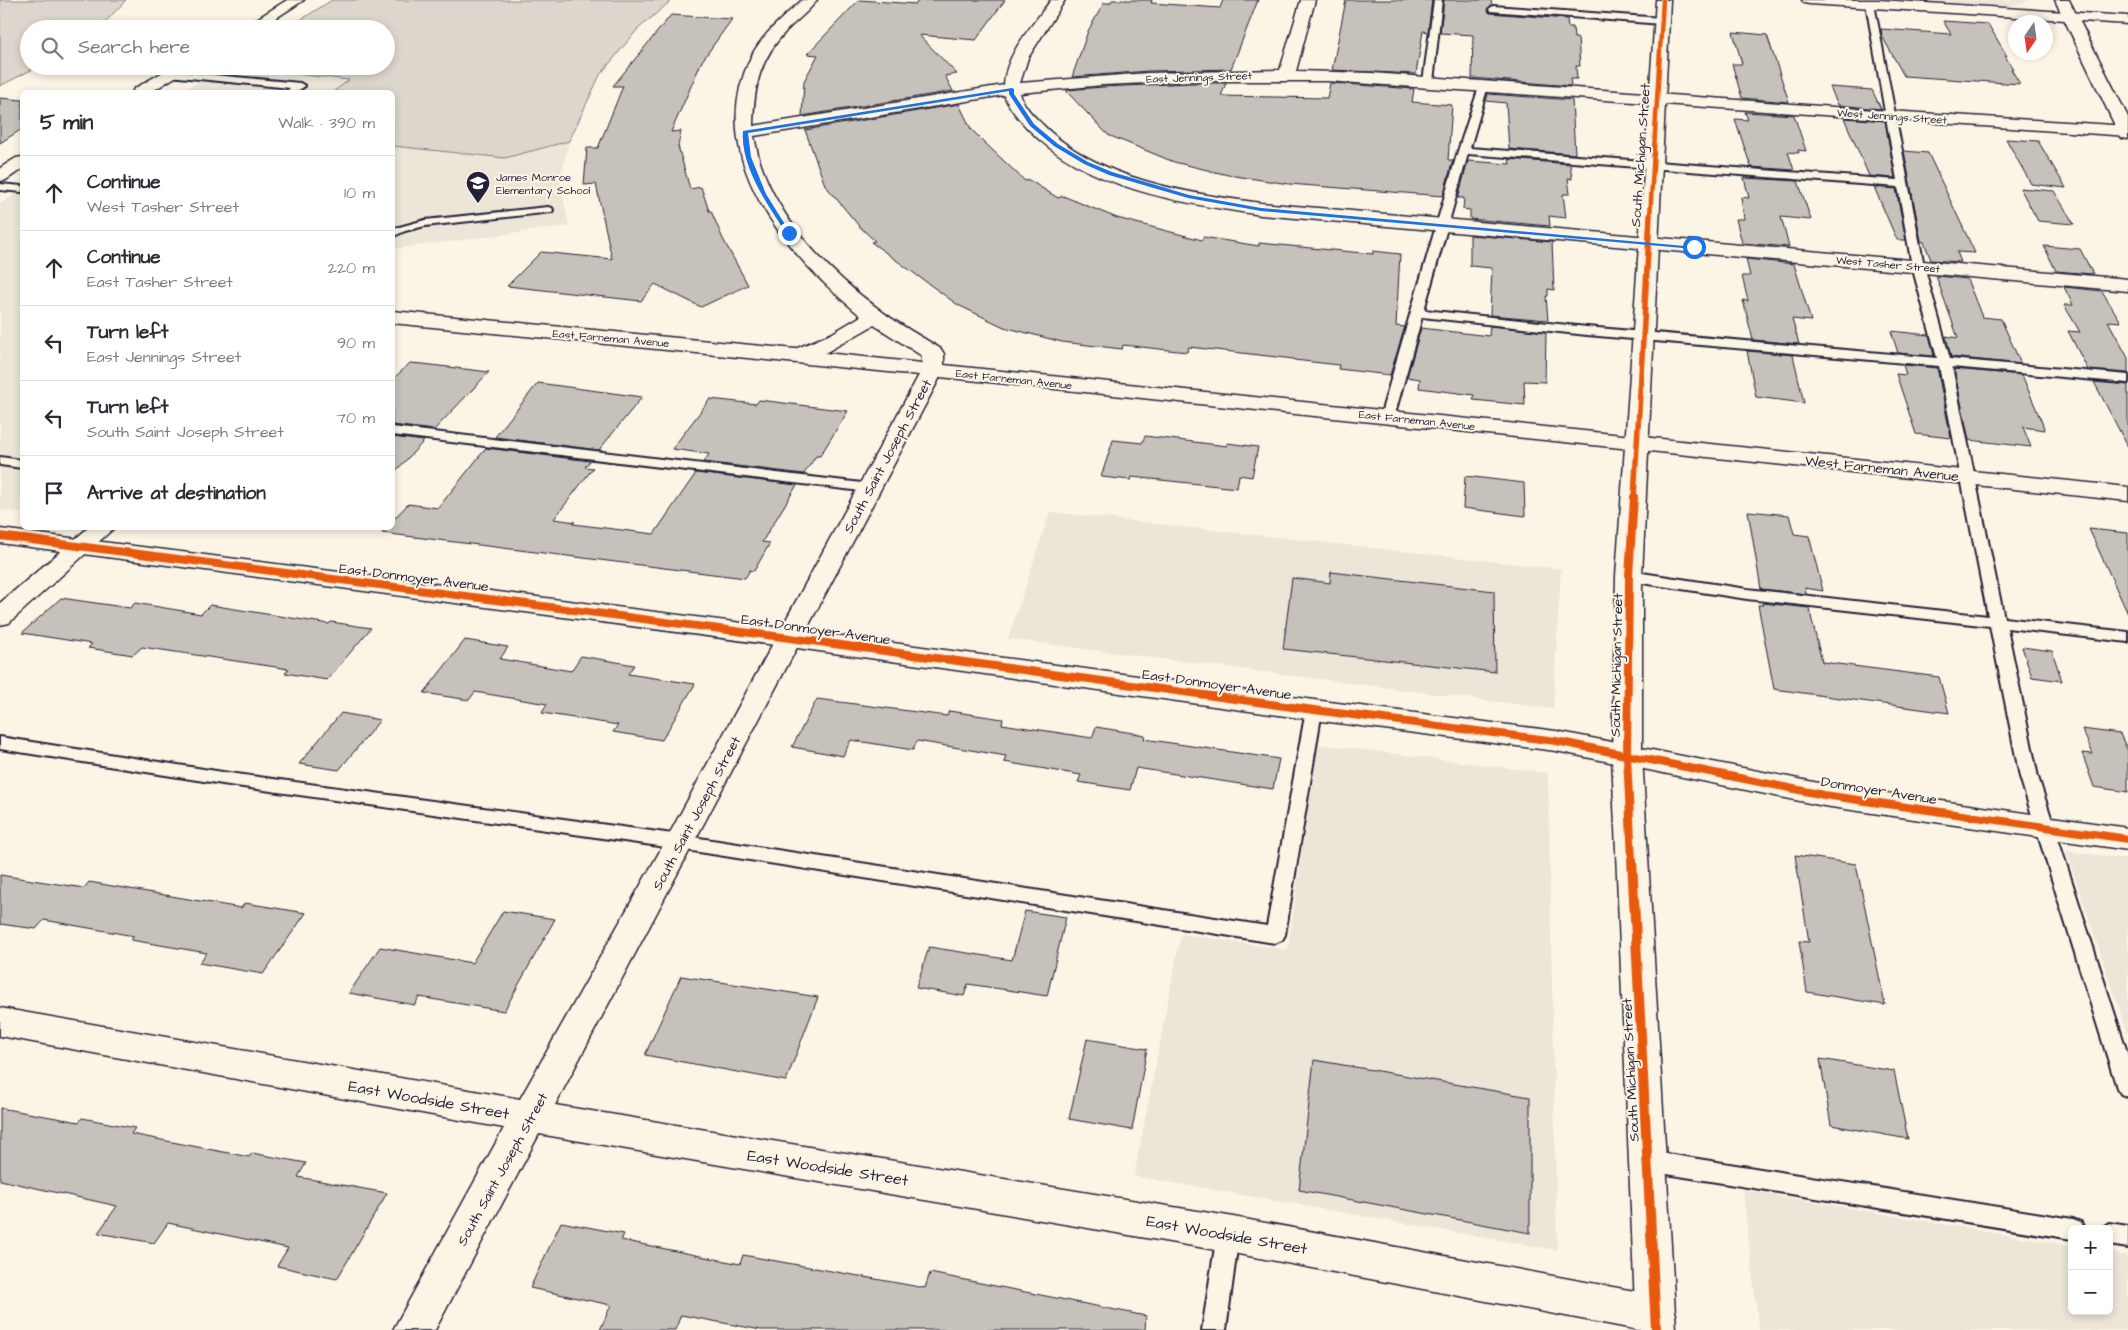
<!DOCTYPE html>
<html lang="en">
<head>
<meta charset="utf-8">
<style>
	body { margin:0; font-family:"Architects Daughter",sans-serif; background:#f2f2f3; color:#2b2b33 }
	.controls { position:absolute; right:15px; bottom:15px; display:grid; overflow:hidden; border-radius:8px; box-shadow:0 2px 8px #0003 }
	.controls button { width:45px; height:45px; display:grid; place-items:center; padding:0; border:0; border-bottom:1px solid #e1e1e2; background:#fff; color:#2b2b33; font:25px sans-serif }
	.compass { position:absolute; left:2008px; top:15px; width:45px; height:45px; border-radius:50%; background:#fff; box-shadow:0 2px 8px #0003; rotate:193deg }
	.stop { position:absolute; width:15px; height:15px; margin:-11px; border:4px solid #1a73e8; border-radius:50%; background:#fff }
	.stop.end { background:#1a73e8; border-color:#fff; box-shadow:0 1px 5px #0008 }
	.list { margin:0; padding:0; list-style:none }
	h2 { display:flex; justify-content:space-between; align-items:center; height:65px; margin:0; padding:0 20px; font-size:21px }
	h2 small { font-size:16px; font-weight:400; color:#7c7c81 }
	.list li { display:grid; grid-template-columns:32px 1fr auto; gap:15px; align-items:center; box-sizing:border-box; height:75px; padding:0 20px; border-top:1px solid #e1e1e2 }
	.list b { display:block; font-size:19px; white-space:nowrap }
	.list p { margin:0; font-size:16px; white-space:nowrap; color:#7c7c81 }
	.list em { font-size:16px; font-style:normal; color:#7c7c81 }
	.icon { flex:none; width:28px; height:28px; fill:none; stroke:currentColor; stroke-width:2; stroke-linecap:round; stroke-linejoin:round }
	.map { position:relative; flex:none; width:2128px; height:1330px; overflow:hidden }
	.search { position:absolute; background:#fff; box-shadow:0 2px 8px #0003; left:20px; top:20px; width:375px; height:55px; display:flex; align-items:center; gap:12px; box-sizing:border-box; padding:0 18px; border-radius:28px; color:#7c7c81; font-size:19px }
	.panel { position:absolute; background:#fff; box-shadow:0 2px 8px #0003; left:20px; top:90px; width:375px; height:440px; border-radius:8px }
	.map>svg:first-child { display:block }
</style>
</head>
<body>
<div class="map">
<svg width="2128" height="1330" viewBox="0 0 2128 1330">
	<rect width="100%" height="100%" fill="#fcf5e5"/>
	<filter id="ink" filterUnits="userSpaceOnUse"><feTurbulence type="fractalNoise" baseFrequency=".02" numOctaves="2"/><feDisplacementMap in="SourceGraphic" scale="10" xChannelSelector="R" yChannelSelector="G"/><feConvolveMatrix kernelMatrix="1 2 1 2 8 2 1 2 1" color-interpolation-filters="sRGB"/></filter>
	<g filter="url(#ink)">
		<path fill="#ece5d8" d="M 1907,0 L 2028,0 L 2024,3 L 2012,6 L 1996,6 Z
			M 225,66 L 350,80 L 333,92 L 182,92 Z
			M 569,141 L 560,181 L 569,226 L 393,249 L 392,146 L 505,158 Z
			M 22,190 L 22,513 L 0,510 L 0,204 Z
			M 1050,512 L 1561,569 L 1553,709 L 1008,639 Z
			M 1317,744 L 1548,773 L 1557,1250 L 1134,1176 L 1181,934 L 1288,950 Z
			M 2066,851 L 2128,859 L 2128,1034 Z
			M 1743,1190 L 2072,1246 L 2072,1311 L 2109,1311 L 2109,1253 L 2128,1256 L 2128,1330 L 1759,1330 Z"/>
		<path fill="#dcd6cc" stroke="#7f7c84" d="M 0,0 L 126,0 L 99,29 L 29,29 L 29,66 L 39,66 L 0,86 Z
			M 332,0 L 672,0 L 637,30 L 600,75 L 569,141 L 505,158 L 393,146 L 392,92 L 333,92 L 349,80 L 225,66 L 386,66 L 386,29 L 286,29 Z"/>
		<path fill="#c6c1bb" stroke="#22223b" d="M 859,0 L 916,4 L 919,0 L 1005,0 L 976,40 L 919,35 L 957,74 L 945,76 L 953,91 L 802,116 L 804,81 L 818,55 L 807,54 Z
			M 1112,0 L 1152,0 L 1151,3 L 1220,8 L 1223,0 L 1258,0 L 1231,69 L 1148,71 L 1072,77 L 1088,31 L 1104,3 L 1110,3 Z
			M 1346,0 L 1432,0 L 1428,32 L 1423,31 L 1416,74 L 1332,70 Z
			M 1444,0 L 1491,0 L 1492,5 L 1487,9 L 1490,13 L 1567,19 L 1568,27 L 1573,27 L 1574,38 L 1578,38 L 1580,66 L 1576,66 L 1577,79 L 1570,79 L 1571,86 L 1472,78 L 1473,35 L 1440,33 Z
			M 671,15 L 732,19 L 702,61 L 671,132 L 681,131 L 678,146 L 690,189 L 701,187 L 709,211 L 711,211 L 723,239 L 748,285 L 701,307 L 655,284 L 641,301 L 507,286 L 541,252 L 612,259 L 596,184 L 584,185 L 587,148 L 598,148 L 623,86 L 613,86 Z
			M 1943,21 L 1988,24 L 2007,56 L 2005,56 L 2013,69 L 2011,69 L 2020,84 L 1904,76 L 1882,36 L 1881,29 L 1951,34 Z
			M 1733,32 L 1767,35 L 1789,102 L 1742,98 L 1732,64 L 1742,64 Z
			M 1192,83 L 1226,83 L 1221,96 L 1327,98 L 1330,83 L 1414,89 L 1412,102 L 1452,105 L 1448,160 L 1453,160 L 1443,196 L 1289,184 L 1228,175 L 1174,162 L 1108,135 L 1067,92 L 1067,90 L 1103,87 Z
			M 1830,87 L 1872,90 L 1881,109 L 1838,105 Z
			M 1488,94 L 1572,100 L 1575,154 L 1509,149 L 1506,103 L 1486,101 Z
			M 0,98 L 22,100 L 22,129 L 0,143 Z
			M 959,104 L 971,129 L 984,142 L 1025,181 L 1029,180 L 1058,198 L 1063,196 L 1117,218 L 1202,240 L 1203,237 L 1259,246 L 1259,243 L 1373,254 L 1373,251 L 1400,254 L 1396,326 L 1405,327 L 1390,375 L 1338,369 L 1339,365 L 1294,360 L 1294,359 L 1189,347 L 1187,352 L 1123,345 L 1122,349 L 1062,342 L 1004,327 L 958,305 L 871,242 L 875,241 L 859,226 L 825,185 L 805,130 Z
			M 1745,112 L 1794,115 L 1806,151 L 1798,150 L 1799,153 L 1788,152 L 1794,170 L 1751,167 L 1735,119 L 1748,120 Z
			M 1844,118 L 1885,121 L 1895,178 L 1869,176 Z
			M 2006,139 L 2038,141 L 2066,188 L 2031,184 Z
			M 1904,151 L 1928,153 L 1975,253 L 1957,252 L 1961,262 L 1931,260 L 1924,242 L 1921,241 Z
			M 1509,159 L 1570,164 L 1572,179 L 1568,178 L 1570,194 L 1563,194 L 1566,218 L 1549,216 L 1550,226 L 1470,219 L 1470,210 L 1463,209 L 1464,198 L 1458,198 L 1468,161 L 1510,164 Z
			M 1744,178 L 1798,181 L 1811,220 L 1781,217 L 1789,247 L 1742,243 L 1736,219 L 1744,219 L 1741,197 L 1749,198 Z
			M 1874,187 L 1896,189 L 1906,240 L 1897,240 Z
			M 2020,188 L 2054,191 L 2074,224 L 2038,221 Z
			M 1470,235 L 1552,242 L 1554,290 L 1548,289 L 1548,296 L 1546,296 L 1548,320 L 1490,315 L 1492,268 L 1470,266 Z
			M 2044,246 L 2080,249 L 2093,274 L 2056,271 Z
			M 1746,259 L 1794,264 L 1811,321 L 1792,319 L 1799,344 L 1753,340 L 1743,300 L 1748,301 L 1742,276 L 1750,276 Z
			M 1936,276 L 1967,279 L 1982,317 L 2001,319 L 2021,364 L 1951,357 L 1946,336 L 1958,338 Z
			M 2064,287 L 2102,291 L 2121,322 L 2108,321 L 2128,358 L 2128,373 L 2088,370 L 2068,331 L 2080,332 L 2064,305 L 2073,305 Z
			M 1490,326 L 1546,332 L 1545,382 L 1524,381 L 1525,405 L 1473,400 L 1474,395 L 1419,388 L 1420,379 L 1407,377 L 1421,328 L 1489,336 Z
			M 1891,331 L 1929,335 L 1934,356 L 1898,353 Z
			M 1747,351 L 1793,355 L 1804,403 L 1756,397 Z
			M 410,363 L 423,364 L 489,372 L 434,430 L 392,425 L 392,380 Z
			M 1903,365 L 1937,368 L 1951,438 L 1916,434 L 1896,374 L 1906,375 Z
			M 1954,369 L 2022,375 L 2045,430 L 2023,427 L 2031,447 L 1969,440 Z
			M 2094,382 L 2128,385 L 2128,447 Z
			M 538,383 L 642,397 L 599,450 L 495,437 Z
			M 710,399 L 756,404 L 759,400 L 848,411 L 820,456 L 816,456 L 804,474 L 704,462 L 709,454 L 672,449 Z
			M 1145,436 L 1227,446 L 1227,443 L 1258,447 L 1252,477 L 1239,475 L 1237,488 L 1132,477 L 1131,480 L 1101,477 L 1113,440 L 1142,443 Z
			M 392,437 L 424,441 L 392,475 Z
			M 486,448 L 590,461 L 585,467 L 593,468 L 554,519 L 575,522 L 573,524 L 654,534 L 696,473 L 797,485 L 762,542 L 770,543 L 754,571 L 750,570 L 745,578 L 382,533 L 387,528 L 392,528 L 392,521 L 408,504 L 438,508 Z
			M 1465,476 L 1524,483 L 1525,516 L 1463,508 Z
			M 1748,511 L 1789,515 L 1794,534 L 1809,536 L 1823,591 L 1805,588 L 1806,594 L 1761,589 Z
			M 2089,529 L 2128,533 L 2128,614 Z
			M 1331,572 L 1494,591 L 1495,672 L 1283,649 L 1292,578 L 1330,583 Z
			M 61,598 L 130,608 L 135,603 L 201,614 L 210,605 L 329,624 L 331,622 L 371,628 L 327,680 L 285,673 L 289,669 L 142,647 L 133,655 L 88,648 L 92,644 L 22,633 Z
			M 1762,603 L 1809,608 L 1822,662 L 1939,677 L 1949,713 L 1774,689 L 1758,605 L 1763,605 Z
			M 465,640 L 508,647 L 500,659 L 571,671 L 581,656 L 634,665 L 628,674 L 695,684 L 662,740 L 613,732 L 618,725 L 542,713 L 547,704 L 475,692 L 469,700 L 424,693 Z
			M 2022,647 L 2052,651 L 2062,681 L 2032,677 Z
			M 817,699 L 947,716 L 949,711 L 1003,719 L 1002,724 L 1092,738 L 1096,727 L 1145,735 L 1144,739 L 1279,759 L 1273,789 L 1136,768 L 1130,790 L 1078,782 L 1081,775 L 1004,762 L 1006,756 L 917,741 L 913,750 L 851,740 L 843,756 L 792,747 Z
			M 341,713 L 380,720 L 339,770 L 299,764 Z
			M 2082,729 L 2120,734 L 2128,751 L 2128,792 L 2094,787 L 2082,753 L 2093,754 Z
			M 1795,855 L 1856,864 L 1885,1005 L 1807,992 L 1799,941 L 1809,942 Z
			M 0,875 L 84,888 L 89,882 L 241,908 L 245,903 L 306,913 L 263,974 L 199,963 L 207,953 L 131,940 L 134,936 L 44,920 L 36,929 L 0,924 Z
			M 503,911 L 555,919 L 504,1011 L 419,997 L 415,1005 L 349,993 L 380,947 L 472,963 Z
			M 1025,911 L 1066,917 L 1047,996 L 968,984 L 964,996 L 916,988 L 929,947 L 1012,960 Z
			M 681,976 L 818,997 L 786,1081 L 645,1055 Z
			M 1087,1039 L 1147,1049 L 1132,1130 L 1069,1119 Z
			M 1820,1059 L 1894,1071 L 1908,1139 L 1831,1125 Z
			M 1314,1060 L 1530,1097 L 1530,1233 L 1299,1190 Z
			M 0,1108 L 79,1122 L 82,1118 L 135,1128 L 131,1134 L 249,1157 L 252,1153 L 306,1163 L 298,1177 L 387,1193 L 337,1279 L 277,1266 L 288,1248 L 168,1223 L 154,1243 L 98,1233 L 117,1206 L 0,1180 Z
			M 561,1222 L 624,1234 L 621,1240 L 740,1264 L 743,1255 L 925,1288 L 930,1273 L 1146,1316 L 1145,1330 L 761,1330 L 681,1315 L 675,1330 L 600,1330 L 611,1305 L 530,1288 Z"/>
		<g fill="none" stroke-linecap="round" stroke-linejoin="round">
			<defs>
				<path id="service" d="M 1434,0 L 1442,0 L 1433,82 L 1428,85 L 1423,82 Z
					M 1870,1 L 1874,4 L 1924,266 L 1950,359 L 2128,375 L 2128,383 L 1952,367 L 2004,618 L 2128,632 L 2128,642 L 2007,628 L 2038,777 L 2128,1055 L 2128,1097 L 2121,1094 L 2117,1088 L 2020,777 L 1990,626 L 1747,599 L 1629,581 L 1624,579 L 1621,576 L 1624,573 L 1629,571 L 1747,589 L 1988,616 L 1939,366 L 1587,335 L 1422,317 L 1394,417 L 1387,421 L 1380,417 L 1458,151 L 1480,84 L 1486,84 L 1488,86 L 1470,148 L 1897,180 L 1866,4 ZM 1468,154 L 1898,187 L 1912,266 L 1937,358 L 1587,327 L 1424,310 Z
					M 1493,6 L 1662,18 L 1666,21 L 1662,24 L 1490,11 L 1489,9 Z
					M 172,71 L 300,83 L 305,86 L 296,92 L 286,92 L 290,88 L 169,76 L 169,72 Z
					M 0,184 L 22,186 L 22,192 L 0,190 Z
					M 548,207 L 552,208 L 553,210 L 552,212 L 425,226 L 405,231 L 392,237 L 392,229 L 425,220 Z
					M 392,427 L 870,484 L 875,485 L 877,488 L 875,491 L 870,492 L 392,435 Z
					M 0,457 L 22,460 L 22,468 L 0,465 Z
					M 1314,704 L 1320,706 L 1322,710 L 1285,935 L 1282,940 L 1275,943 L 680,849 L 229,785 L 0,749 L 0,737 L 229,773 L 680,835 L 1267,926 L 1306,710 L 1308,706 Z
					M 1648,1151 L 2073,1219 L 2081,1222 L 2084,1229 L 2072,1229 L 2072,1239 L 1648,1171 L 1640,1168 L 1637,1161 L 1640,1154 Z
					M 1228,1223 L 1236,1227 L 1239,1234 L 1226,1330 L 1202,1330 L 1217,1234 L 1220,1227 Z
					M 2109,1223 L 2128,1226 L 2128,1248 L 2109,1245 L 2109,1229 L 2100,1229 Z"/>
				<path id="minor" d="M 802,0 L 817,0 C 809,11 797,20 787,30 C 759,60 754,86 753,126 L 1004,85 C 1005,54 1033,25 1051,0 L 1065,0 L 1028,58 L 1020,83 L 1148,73 L 1280,70 L 1301,0 L 1315,0 L 1296,71 L 1372,73 L 1889,111 L 2128,126 L 2128,136 L 1327,81 L 1192,81 L 1103,85 L 1020,93 C 1023,106 1033,115 1042,124 C 1098,180 1186,193 1261,203 L 2128,279 L 2128,291 L 1261,215 C 1181,203 1087,189 1028,129 C 1019,119 1009,108 1004,95 L 754,136 C 756,146 758,156 761,165 C 781,224 831,274 880,310 C 899,325 921,336 941,349 L 944,354 L 944,365 L 2128,487 L 2128,501 L 940,377 L 555,1105 L 1228,1216 L 1656,1295 L 1670,1300 L 1676,1314 L 1670,1328 L 1664,1330 L 1639,1330 L 1228,1252 L 539,1134 L 435,1330 L 393,1330 L 504,1128 L 0,1036 L 0,1008 L 520,1099 L 665,842 L 919,375 L 392,323 L 392,311 L 795,349 L 831,334 L 861,316 C 787,255 702,158 751,57 C 762,34 784,17 802,0 ZM 874,325 L 922,356 L 922,363 L 825,353 Z
					M 1802,0 L 1879,0 L 2128,16 L 2128,24 L 1809,4 L 1804,3 Z
					M 88,528 L 114,528 L 9,623 L 0,625 L 0,603 Z"/>
				<path id="tertiary" d="M 287,0 L 304,0 L 259,29 L 241,29 Z
					M 173,66 L 193,66 L 151,92 L 132,92 L 134,89 Z
					M 22,157 L 22,169 L 6,180 L 0,181 L 0,168 L 16,158 Z
					M 0,529 L 790,629 L 1314,700 L 1556,731 L 1824,784 L 2128,828 L 2128,850 L 1824,806 L 1556,751 L 1314,720 L 790,647 L 0,543 Z"/>
				<path id="secondary" d="M 2055,0 L 2069,0 L 2128,117 L 2128,139 L 2122,138 L 2119,134 Z"/>
				<path id="primary" d="M 1656,0 L 1670,0 L 1642,576 L 1642,756 L 1676,1330 L 1636,1330 L 1612,756 L 1616,576 Z"/>
			</defs>
			<use href="#service" stroke="#22223b" stroke-width="4"/>
			<use href="#minor" stroke="#22223b" stroke-width="3"/>
			<use href="#tertiary" stroke="#22223b" stroke-width="3"/>
			<use href="#secondary" stroke="#22223b" stroke-width="3"/>
			<use href="#primary" stroke="#22223b" stroke-width="3"/>
			<use href="#service" fill="#fcf5e5" fill-rule="evenodd"/>
			<use href="#minor" fill="#fcf5e5" fill-rule="evenodd"/>
			<use href="#tertiary" fill="#fcf5e5" fill-rule="evenodd"/>
			<use href="#secondary" fill="#fcf5e5" fill-rule="evenodd"/>
			<use href="#primary" fill="#fcf5e5" fill-rule="evenodd"/>
			<defs>
				<path id="cycleway-far3" d="M 1650,217 L 1663,0"/>
				<path id="cycleway-far2" d="M 1634,498 L 1650,216"/>
				<path id="cycleway-far1" d="M 0,536 L 790,638 L 1314,710 L 1556,741 L 1824,795 L 2128,839
					M 1632,861 L 1627,756 L 1629,576 L 1634,497"/>
				<path id="cycleway" d="M 1632,860 L 1656,1330"/>
			</defs>
			<use href="#cycleway-far3" stroke="#fcf5e5" stroke-width="6"/>
			<use href="#cycleway-far2" stroke="#fcf5e5" stroke-width="8"/>
			<use href="#cycleway-far1" stroke="#fcf5e5" stroke-width="11"/>
			<use href="#cycleway" stroke="#fcf5e5" stroke-width="13"/>
			<use href="#cycleway-far3" stroke="#e8590c" stroke-width="4.5"/>
			<use href="#cycleway-far2" stroke="#e8590c" stroke-width="5.5"/>
			<use href="#cycleway-far1" stroke="#e8590c" stroke-width="8"/>
			<use href="#cycleway" stroke="#e8590c" stroke-width="10"/>
		</g>
	</g>
	<path fill="#1a73e8" d="M 1012,88 L 1014,89 L 1014,94 L 1034,124 L 1058,144 L 1088,162 L 1112,172 L 1189,195 L 1261,208 L 1696,247 L 1694,249 L 1261,211 L 1188,198 L 1109,175 L 1084,164 L 1054,146 L 1030,126 L 1009,94 L 1009,91 L 748,133 L 751,157 L 766,194 L 791,234 L 787,234 C 768,206 740,166 743,131 Z"/>
	<defs>
		<symbol id="school-pin" viewBox="-11 -11 22 30"><path d="M0 17L-7.5 6A9.5 9.5 0 1 1 7.5 6Z" fill="#22223b" stroke="#fcf5e5"/><path d="M0-5L7-2L0 1L-7-2ZM-4 1L0 2.5L4 1V4Q0 6-4 4Z" fill="#fff"/></symbol>
	</defs>
	<g fill-rule="evenodd">
		<use href="#school-pin" x="464" y="169" width="28" height="38"/>
	</g>
	<g text-anchor="middle" stroke-width="4" stroke-linejoin="round" paint-order="stroke">
		<g font-size="11" fill="#22223b" stroke="#fcf5e5">
			<text transform="translate(1199 77) rotate(-2)" y="4">East Jennings Street</text>
			<text transform="translate(1892 116) rotate(4)" y="4">West Jennings Street</text>
			<text transform="translate(1888 264) rotate(5)" y="4">West Tasher Street</text>
			<text transform="translate(611 338) rotate(5)" y="4">East Farneman Avenue</text>
			<text transform="translate(1014 379) rotate(6)" y="4">East Farneman Avenue</text>
			<text transform="translate(1417 420) rotate(6)" y="4">East Farneman Avenue</text>
		</g>
		<g font-size="11" fill="#22223b" stroke="#fcf5e5" text-anchor="start">
			<text x="496" y="181">James Monroe<tspan x="496" dy="13">Elementary School</tspan></text>
		</g>
		<g font-size="14" fill="#22223b" stroke="#fcf5e5">
			<text transform="translate(1640 155) rotate(-86)" y="5">South Michigan Street</text>
			<text transform="translate(887 456) rotate(-62)" y="5">South Saint Joseph Street</text>
			<text transform="translate(1882 468) rotate(6)" y="5">West Farneman Avenue</text>
			<text transform="translate(414 577) rotate(7)" y="5">East Donmoyer Avenue</text>
			<text transform="translate(816 629) rotate(8)" y="5">East Donmoyer Avenue</text>
			<text transform="translate(1616 665) rotate(-89)" y="5">South Michigan Street</text>
			<text transform="translate(1217 684) rotate(8)" y="5">East Donmoyer Avenue</text>
			<text transform="translate(1879 790) rotate(9)" y="5">Donmoyer Avenue</text>
			<text transform="translate(696 813) rotate(-62)" y="5">South Saint Joseph Street</text>
			<text transform="translate(1630 1070) rotate(-93)" y="5">South Michigan Street</text>
			<text transform="translate(502 1169) rotate(-61)" y="5">South Saint Joseph Street</text>
		</g>
		<g font-size="16" fill="#22223b" stroke="#fcf5e5">
			<text transform="translate(429 1099) rotate(10)" y="6">East Woodside Street</text>
			<text transform="translate(828 1167) rotate(9)" y="6">East Woodside Street</text>
			<text transform="translate(1227 1234) rotate(10)" y="6">East Woodside Street</text>
		</g>
	</g>
</svg>
<div class="controls">
<button>+</button>
<button>−</button>
</div>
<svg class="compass" viewBox="-18 -18 36 36"><path d="M0-13l5 13h-10z" fill="#e53935"/><path d="M0 13l5-13h-10z" fill="#7c7c81"/></svg>
<div class="stop" style="left:1694px;top:247px"></div>
<div class="stop end" style="left:789px;top:233px"></div>
<div class="search"><svg class="icon" aria-label="search" viewBox="0 0 24 24"><circle cx="10" cy="10" r="6"/><path d="M15 15l6 6"/></svg>Search here</div>
<section class="panel">
<h2>5 min<small>Walk · 390 m</small></h2>
<ul class="list">
<li><svg class="icon" aria-label="ahead" viewBox="0 0 24 24"><path d="M12 20V5M6 11l6-6 6 6"/></svg><div><b>Continue</b><p>West Tasher Street</p></div><em>10 m</em></li>
<li><svg class="icon" aria-label="ahead" viewBox="0 0 24 24"><path d="M12 20V5M6 11l6-6 6 6"/></svg><div><b>Continue</b><p>East Tasher Street</p></div><em>220 m</em></li>
<li><svg class="icon" aria-label="left" viewBox="0 0 24 24"><path d="M17 20v-9H6M10 6l-5 5 5 5"/></svg><div><b>Turn left</b><p>East Jennings Street</p></div><em>90 m</em></li>
<li><svg class="icon" aria-label="left" viewBox="0 0 24 24"><path d="M17 20v-9H6M10 6l-5 5 5 5"/></svg><div><b>Turn left</b><p>South Saint Joseph Street</p></div><em>70 m</em></li>
<li><svg class="icon" aria-label="arrive" viewBox="0 0 24 24"><path d="M6 21V4h12l-3 4 3 4H6"/></svg><div><b>Arrive at destination</b></div></li>
</ul>
</section>
</div>
</body>
</html>
